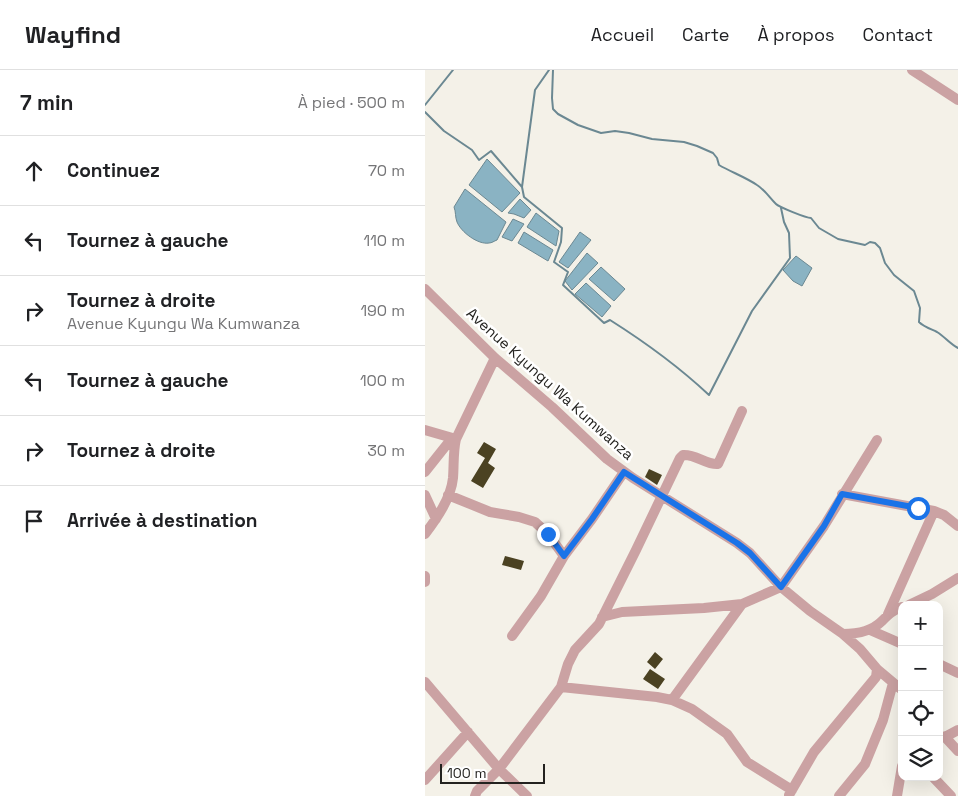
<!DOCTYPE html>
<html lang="fr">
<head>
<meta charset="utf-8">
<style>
	body { margin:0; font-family:"Space Grotesk",sans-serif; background:#f6f6f6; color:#202124 }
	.controls { position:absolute; right:15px; bottom:15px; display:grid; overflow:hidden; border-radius:10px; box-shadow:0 5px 20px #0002 }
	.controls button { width:45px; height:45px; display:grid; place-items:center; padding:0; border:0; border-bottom:1px solid #e0e0e0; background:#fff; color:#202124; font:25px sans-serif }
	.scale { position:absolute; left:15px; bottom:12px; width:105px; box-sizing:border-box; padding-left:5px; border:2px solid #23221f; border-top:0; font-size:14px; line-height:18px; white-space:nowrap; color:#23221f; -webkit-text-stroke:4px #fff; paint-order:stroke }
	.stop { position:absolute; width:15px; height:15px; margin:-11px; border:4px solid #1a73e8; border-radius:50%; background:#fff }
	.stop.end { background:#1a73e8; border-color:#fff; box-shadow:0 1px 5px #0008 }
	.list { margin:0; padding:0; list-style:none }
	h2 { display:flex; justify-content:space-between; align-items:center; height:65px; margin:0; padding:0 20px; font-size:21px }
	h2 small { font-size:16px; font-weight:400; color:#757577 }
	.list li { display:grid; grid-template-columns:32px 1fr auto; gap:15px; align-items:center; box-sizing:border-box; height:70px; padding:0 20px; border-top:1px solid #e0e0e0 }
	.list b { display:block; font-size:19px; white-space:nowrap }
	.list p { margin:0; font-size:16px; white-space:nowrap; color:#757577 }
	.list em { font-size:16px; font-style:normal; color:#757577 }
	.icon { flex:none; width:28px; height:28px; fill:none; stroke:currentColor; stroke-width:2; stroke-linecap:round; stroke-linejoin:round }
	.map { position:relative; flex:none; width:533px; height:726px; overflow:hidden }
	header { display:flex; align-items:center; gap:30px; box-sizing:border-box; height:70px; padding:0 25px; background:#fff; border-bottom:1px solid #e0e0e0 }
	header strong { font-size:24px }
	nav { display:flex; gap:28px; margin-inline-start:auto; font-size:18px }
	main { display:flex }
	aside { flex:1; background:#fff }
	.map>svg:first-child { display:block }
</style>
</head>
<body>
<header>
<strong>Wayfind</strong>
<nav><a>Accueil</a><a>Carte</a><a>À propos</a><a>Contact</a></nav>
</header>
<main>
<aside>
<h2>7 min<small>À pied · 500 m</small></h2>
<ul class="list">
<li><svg class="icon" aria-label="ahead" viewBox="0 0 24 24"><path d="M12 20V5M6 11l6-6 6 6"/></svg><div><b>Continuez</b></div><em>70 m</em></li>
<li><svg class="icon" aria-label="left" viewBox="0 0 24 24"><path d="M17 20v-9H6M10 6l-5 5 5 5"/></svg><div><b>Tournez à gauche</b></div><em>110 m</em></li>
<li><svg class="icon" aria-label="right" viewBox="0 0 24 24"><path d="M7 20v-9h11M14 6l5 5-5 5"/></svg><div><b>Tournez à droite</b><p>Avenue Kyungu Wa Kumwanza</p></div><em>190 m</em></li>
<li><svg class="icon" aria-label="left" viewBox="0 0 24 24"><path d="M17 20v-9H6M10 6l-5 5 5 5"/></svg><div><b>Tournez à gauche</b></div><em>100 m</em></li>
<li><svg class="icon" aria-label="right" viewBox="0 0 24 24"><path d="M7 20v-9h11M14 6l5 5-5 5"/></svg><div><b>Tournez à droite</b></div><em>30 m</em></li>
<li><svg class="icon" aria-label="arrive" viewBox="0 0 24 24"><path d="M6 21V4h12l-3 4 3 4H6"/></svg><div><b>Arrivée à destination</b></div></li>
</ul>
</aside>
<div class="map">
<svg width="533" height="726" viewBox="0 0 533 726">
	<rect width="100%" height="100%" fill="#f4f1e8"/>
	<path fill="#8ab3c3" stroke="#6b8892" d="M 62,89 L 95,123 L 77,142 L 44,115 Z
		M 40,119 L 81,152 L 72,170 C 69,171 67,173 64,173 C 53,175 36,162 32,152 C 30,147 31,142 29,137 Z
		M 95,129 L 106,140 L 99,148 L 89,144 L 83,143 Z
		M 111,143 L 134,161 L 131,176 L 102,157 Z
		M 88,149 L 99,154 L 87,171 L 77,167 Z
		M 99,162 L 128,180 L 123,191 L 93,173 Z
		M 155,162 L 166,170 L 143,198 L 134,192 Z
		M 162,183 L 173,193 L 147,220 L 140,211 Z
		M 371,186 L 387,198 L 377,216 L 368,211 L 358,200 Z
		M 176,197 L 200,219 L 189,231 L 164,209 Z
		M 161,213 L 186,236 L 177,247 L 150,224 Z"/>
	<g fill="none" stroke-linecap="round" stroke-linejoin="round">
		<path stroke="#6b8892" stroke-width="2" d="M 128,0 L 127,28 L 128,39 L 133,44 L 153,55 L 176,63 L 190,61 L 204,63 L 227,69 L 259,72 L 272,76 L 288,83 L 292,88 L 294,95 C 306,102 320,107 332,115 C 340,120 344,127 351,134 C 354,137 381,148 386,148 L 394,158 L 413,169 L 440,175 L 445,172 L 450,173 L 455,178 L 460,193 L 469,205 L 489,221 L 495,238 L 494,252 C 499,257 506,259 512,262 C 520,267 525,274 533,278
			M 0,35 L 28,0
			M 0,42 L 19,61 L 47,80 L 54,90 L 66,81 L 97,117 L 99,127 L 137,158 L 136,172 L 129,192 L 143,202 L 138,215 L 179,253 L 185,250 C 223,274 252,295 284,325 L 327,241 L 365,188 L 364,163 L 359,152 L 356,138
			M 97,117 L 110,20 L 124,0"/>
	</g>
	<path fill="#4b4222" d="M 59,372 L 71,379 L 63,393 L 70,398 L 58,418 L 46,411 L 60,388 L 52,383 Z
		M 224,399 L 237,405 L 232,415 L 220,407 Z
		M 80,486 L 99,491 L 96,500 L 77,495 Z
		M 230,582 L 238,589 L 230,599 L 222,592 Z
		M 225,599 L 240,609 L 233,619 L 218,609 Z"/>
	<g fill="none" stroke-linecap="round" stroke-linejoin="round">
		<path stroke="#cba2a3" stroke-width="10" d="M 487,0 L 533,30
			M 0,219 L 70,288 L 127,337 L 182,389 L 208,408 L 312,473 L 325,483 L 356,517 L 385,541 L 418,564 L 435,579 L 452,599 L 477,620
			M 0,360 L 31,369
			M 0,402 L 27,368
			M 417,424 L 509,441 L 519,445 L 533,456
			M 0,425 L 11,449
			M 23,425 L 65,442 L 94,447 L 110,452 L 123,464 L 139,486
			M 0,464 C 12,448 26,428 28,408 C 29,395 28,382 31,369 L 70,288
			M 0,506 L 0,512
			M 484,535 L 507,524 L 533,508
			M 463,544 L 509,441
			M 177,547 L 197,542 L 279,538 L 317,534 L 356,517 L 399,456 L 452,370
			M 445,560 L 477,574
			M 418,564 C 432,564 446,562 457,551 C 463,545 468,540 477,537
			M 87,566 L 116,526 L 139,486 L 167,449 L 199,402
			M 514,594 L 533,603
			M 0,612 L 74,699 L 102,726
			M 136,617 L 232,627 L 247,630 L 267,639 L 302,664 L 322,692 L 367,720
			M 247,630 L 317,534
			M 514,666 L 520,667 L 533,681
			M 520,667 L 533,660
			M 508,707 L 526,726
			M 0,710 L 43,662
			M 364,725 L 389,682 L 451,607 L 452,599
			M 50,726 L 52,721 L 74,699 L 136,617 L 143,594 L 150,580 L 174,554 L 211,480 L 255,388 L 258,385 C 271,384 281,395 293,394 L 317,341
			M 414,726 L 440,694 L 458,650 L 468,613
			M 472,726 L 477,696"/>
	</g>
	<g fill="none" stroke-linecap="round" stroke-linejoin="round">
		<path stroke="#1a73e8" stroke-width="6" d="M 123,464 L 139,486 L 167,449 L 199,402 L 312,473 L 325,483 L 356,517 L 399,456 L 417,424 L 493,438"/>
	</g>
	<g text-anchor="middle" stroke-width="5" stroke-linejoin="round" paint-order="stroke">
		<g font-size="15" fill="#23221f" stroke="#fff">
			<text transform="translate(125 314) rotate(42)" y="5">Avenue Kyungu Wa Kumwanza</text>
		</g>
	</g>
</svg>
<div class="controls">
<button>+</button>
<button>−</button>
<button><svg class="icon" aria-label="locate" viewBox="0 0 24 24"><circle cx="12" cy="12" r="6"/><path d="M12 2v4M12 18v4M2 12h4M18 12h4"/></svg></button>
<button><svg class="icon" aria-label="layers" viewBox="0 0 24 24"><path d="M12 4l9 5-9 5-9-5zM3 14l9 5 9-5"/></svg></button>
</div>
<div class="scale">100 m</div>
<div class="stop" style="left:493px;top:438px"></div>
<div class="stop end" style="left:123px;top:464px"></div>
</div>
</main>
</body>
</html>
